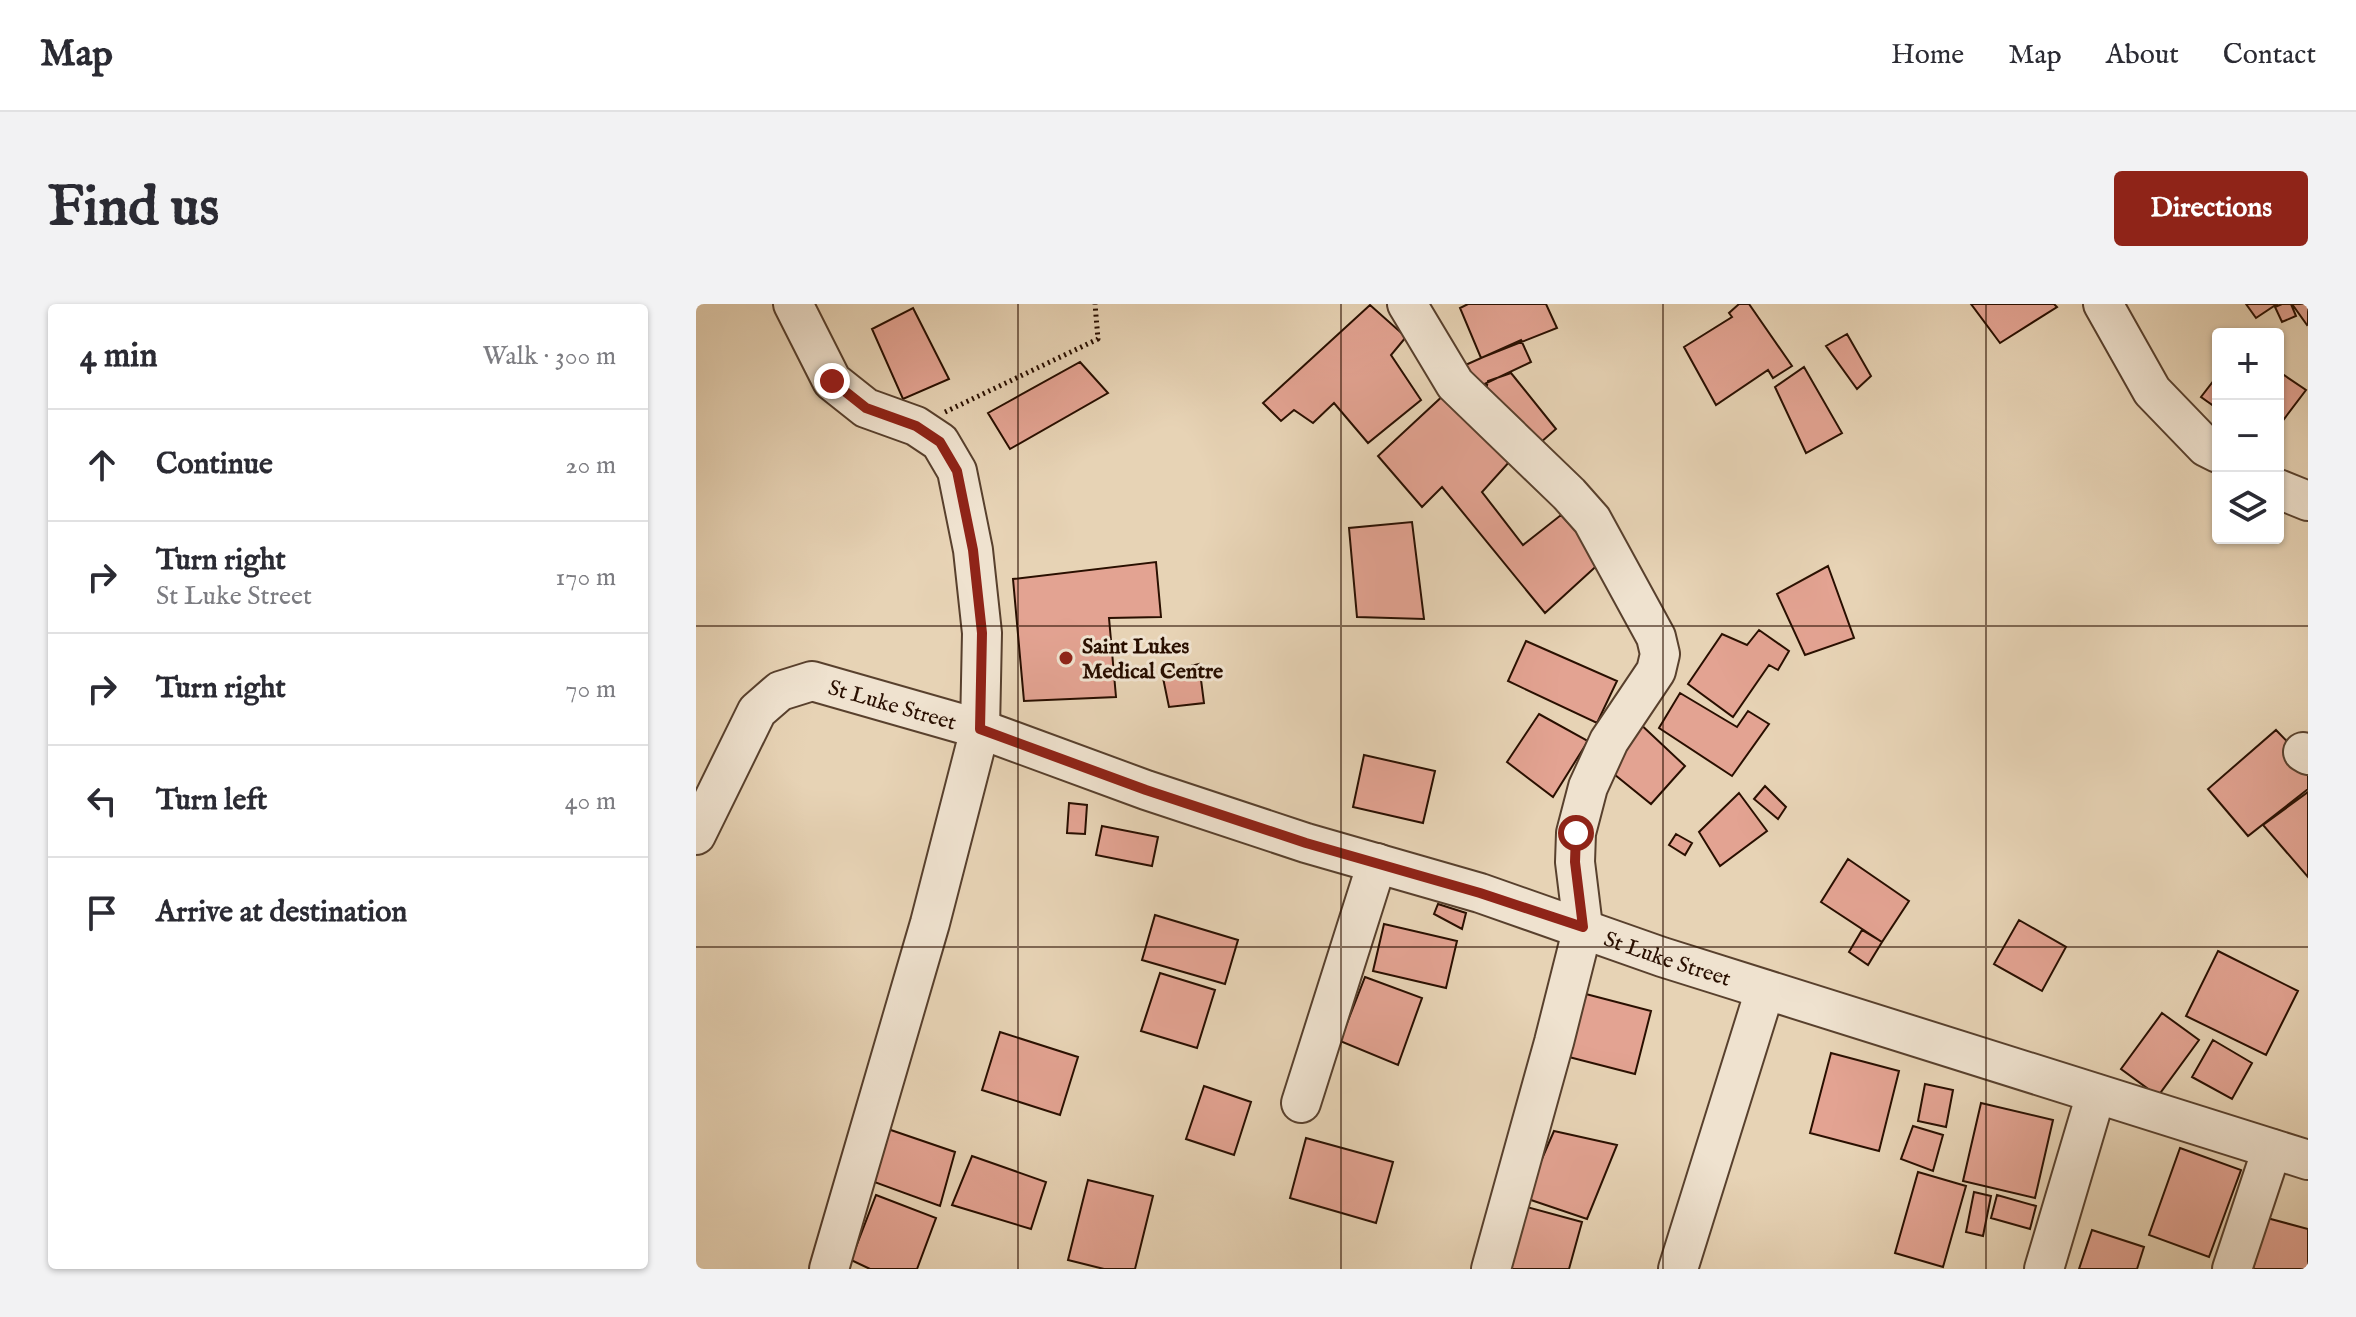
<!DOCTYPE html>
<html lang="en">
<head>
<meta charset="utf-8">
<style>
	body { margin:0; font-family:"IM FELL English",serif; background:#f2f2f3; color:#2b2b33 }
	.controls { position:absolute; right:24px; top:24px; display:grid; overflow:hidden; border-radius:8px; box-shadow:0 2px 6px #0004 }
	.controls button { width:72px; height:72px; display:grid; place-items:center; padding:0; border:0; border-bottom:2px solid #e1e1e2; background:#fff; color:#2b2b33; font:40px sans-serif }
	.stop { position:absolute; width:24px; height:24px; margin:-18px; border:6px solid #8f2418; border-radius:50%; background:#fff }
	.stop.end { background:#8f2418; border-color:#fff; box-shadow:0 2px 8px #0008 }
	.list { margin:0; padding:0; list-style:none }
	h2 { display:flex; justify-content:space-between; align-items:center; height:104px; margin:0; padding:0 32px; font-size:34px }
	h2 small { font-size:26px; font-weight:400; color:#7c7c81 }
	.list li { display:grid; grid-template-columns:52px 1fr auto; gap:24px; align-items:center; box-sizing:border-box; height:112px; padding:0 32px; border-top:2px solid #e1e1e2 }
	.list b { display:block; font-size:30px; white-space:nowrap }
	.list p { margin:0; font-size:26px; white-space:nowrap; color:#7c7c81 }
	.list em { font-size:26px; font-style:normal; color:#7c7c81 }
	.icon { flex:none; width:44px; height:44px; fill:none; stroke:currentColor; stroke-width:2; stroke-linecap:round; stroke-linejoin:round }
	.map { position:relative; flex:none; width:1612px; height:965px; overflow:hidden; border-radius:8px }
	header { display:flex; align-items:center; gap:48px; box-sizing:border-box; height:112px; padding:0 40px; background:#fff; border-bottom:2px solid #e1e1e2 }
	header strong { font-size:38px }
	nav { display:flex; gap:44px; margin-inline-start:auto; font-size:28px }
	.intro { display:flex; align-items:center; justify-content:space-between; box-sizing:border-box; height:192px; padding:0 48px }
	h1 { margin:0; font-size:56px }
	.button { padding:20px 36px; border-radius:8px; background:#8f2418; color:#fff; font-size:28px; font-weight:700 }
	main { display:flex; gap:48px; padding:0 48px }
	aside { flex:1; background:#fff; border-radius:8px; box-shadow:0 2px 6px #0004 }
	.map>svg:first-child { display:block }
</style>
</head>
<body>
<header>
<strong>Map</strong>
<nav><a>Home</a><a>Map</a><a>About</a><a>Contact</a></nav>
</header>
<div class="intro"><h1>Find us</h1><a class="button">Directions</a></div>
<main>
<aside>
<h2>4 min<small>Walk · 300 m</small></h2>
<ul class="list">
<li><svg class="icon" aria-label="ahead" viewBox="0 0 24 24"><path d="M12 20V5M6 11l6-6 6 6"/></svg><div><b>Continue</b></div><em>20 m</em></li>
<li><svg class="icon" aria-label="right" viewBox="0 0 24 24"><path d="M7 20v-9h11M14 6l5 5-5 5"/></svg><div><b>Turn right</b><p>St Luke Street</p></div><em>170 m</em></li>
<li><svg class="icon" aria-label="right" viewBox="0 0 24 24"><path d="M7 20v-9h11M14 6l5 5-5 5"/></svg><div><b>Turn right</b></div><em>70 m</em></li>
<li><svg class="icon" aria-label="left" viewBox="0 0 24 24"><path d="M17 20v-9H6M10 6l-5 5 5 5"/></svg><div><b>Turn left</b></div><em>40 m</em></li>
<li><svg class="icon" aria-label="arrive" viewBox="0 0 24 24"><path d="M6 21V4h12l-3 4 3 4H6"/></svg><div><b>Arrive at destination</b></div></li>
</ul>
</aside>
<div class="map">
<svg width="1612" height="965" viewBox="0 0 1612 965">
	<rect width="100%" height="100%" fill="#e7d3b5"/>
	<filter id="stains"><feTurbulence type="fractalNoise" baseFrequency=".0025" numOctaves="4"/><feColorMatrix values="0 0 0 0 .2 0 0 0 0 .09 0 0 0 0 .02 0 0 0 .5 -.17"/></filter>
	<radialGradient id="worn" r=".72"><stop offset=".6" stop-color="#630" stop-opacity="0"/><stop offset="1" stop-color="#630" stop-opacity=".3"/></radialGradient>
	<path fill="#e3a392" stroke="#290f00" stroke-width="2" d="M 772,0 L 850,0 L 861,24 L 785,54 L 764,4 Z
		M 1043,0 L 1053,0 L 1096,62 L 1077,74 L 1072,66 L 1020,101 L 988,43 L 1036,13 L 1033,9 Z
		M 1275,0 L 1358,0 L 1361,3 L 1304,39 Z
		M 1550,0 L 1581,0 L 1560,14 Z
		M 1586,0 L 1595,0 L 1600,12 L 1586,18 L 1579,3 Z
		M 1596,0 L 1612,0 L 1612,20 L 1611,21 Z
		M 674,1 L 710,33 L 695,51 L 725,96 L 672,139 L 638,99 L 617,119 L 598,106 L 585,117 L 567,99 Z
		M 217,4 L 253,75 L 207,95 L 176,25 Z
		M 1151,30 L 1175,72 L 1161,85 L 1130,42 Z
		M 825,36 L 835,58 L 778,85 L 765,63 Z
		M 384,58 L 412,89 L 314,145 L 292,109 Z
		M 1108,63 L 1146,129 L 1110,149 L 1079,83 Z
		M 1582,67 L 1610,86 L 1582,123 Z
		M 815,69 L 860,125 L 836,146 L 788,94 L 792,77 Z
		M 1522,71 L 1522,105 L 1505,93 Z
		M 751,88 L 815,156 L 786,188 L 827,241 L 865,211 L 907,256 L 849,309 L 746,183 L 726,203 L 682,152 Z
		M 716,218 L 728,315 L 661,313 L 653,224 Z
		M 460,258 L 465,313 L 413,314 L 420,393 L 328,397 L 317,275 Z
		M 1132,262 L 1158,334 L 1109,351 L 1081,290 Z
		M 1063,326 L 1093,347 L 1082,366 L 1073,361 L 1037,413 L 992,380 L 1026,330 L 1051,341 Z
		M 830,337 L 921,377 L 901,419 L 812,377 Z
		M 503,360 L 508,399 L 473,403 L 466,369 Z
		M 984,389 L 1041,423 L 1052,407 L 1073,420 L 1036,472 L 963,424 Z
		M 843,410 L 892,437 L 857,493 L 811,458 Z
		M 940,416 L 989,462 L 955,500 L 903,458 Z
		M 1580,426 L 1612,459 L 1612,485 L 1552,532 L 1512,485 Z
		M 668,451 L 739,467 L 727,519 L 657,503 Z
		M 1069,482 L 1090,503 L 1082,515 L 1058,495 Z
		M 1612,488 L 1612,573 L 1567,521 Z
		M 1043,489 L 1071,527 L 1024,562 L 1003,528 Z
		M 373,499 L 391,501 L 389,530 L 371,529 Z
		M 406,522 L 462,533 L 456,562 L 400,551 Z
		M 980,530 L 996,539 L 989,551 L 973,541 Z
		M 1152,555 L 1213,597 L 1186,638 L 1125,598 Z
		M 742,600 L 770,609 L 766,625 L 738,610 Z
		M 459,611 L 542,636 L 529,680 L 446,656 Z
		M 1323,616 L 1370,643 L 1346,687 L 1298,660 Z
		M 688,620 L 761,637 L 750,684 L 677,667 Z
		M 1166,626 L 1186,638 L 1172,661 L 1153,648 Z
		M 1522,647 L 1602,687 L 1570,751 L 1490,712 Z
		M 464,669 L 519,686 L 501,744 L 445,727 Z
		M 669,673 L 726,694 L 702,761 L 644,737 Z
		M 886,689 L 955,707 L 939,770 L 869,752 Z
		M 1466,709 L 1503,736 L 1462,792 L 1425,765 Z
		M 304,728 L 382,753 L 364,811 L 286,786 Z
		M 1517,736 L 1556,759 L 1536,795 L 1496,773 Z
		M 1135,749 L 1203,767 L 1183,847 L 1114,829 Z
		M 1229,780 L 1257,786 L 1250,823 L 1222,817 Z
		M 508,782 L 555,798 L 538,851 L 490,835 Z
		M 1285,799 L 1357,816 L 1339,894 L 1267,877 Z
		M 1217,822 L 1247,831 L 1237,867 L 1205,855 Z
		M 186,823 L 259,848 L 244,902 L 170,875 Z
		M 858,827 L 921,841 L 891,915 L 829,894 Z
		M 610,834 L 697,858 L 680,919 L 594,894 Z
		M 1484,844 L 1545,866 L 1513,953 L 1453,931 Z
		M 276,852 L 350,878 L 335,925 L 256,901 Z
		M 1222,868 L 1270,882 L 1247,963 L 1199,949 Z
		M 392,876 L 457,892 L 439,965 L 408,965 L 372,956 Z
		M 1278,888 L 1295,892 L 1287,932 L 1270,928 Z
		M 180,891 L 240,914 L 221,965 L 174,965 L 155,956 Z
		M 1301,891 L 1340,902 L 1334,925 L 1295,914 Z
		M 827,902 L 886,918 L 873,965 L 811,965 Z
		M 1571,914 L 1612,925 L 1612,965 L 1557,965 Z
		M 1396,926 L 1448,943 L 1441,965 L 1383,965 Z"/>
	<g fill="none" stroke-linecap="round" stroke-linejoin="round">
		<defs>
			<g id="minor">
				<path d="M 97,0 L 136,77 L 170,104 L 220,122 L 244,138 L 261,167 L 277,246 L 286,329 L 284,425 L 234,619 L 133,965"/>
				<path d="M 711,0 L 759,80 L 873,190 L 896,216 L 960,333 L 964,350 L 960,367 L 913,437 L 892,483 L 880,529 L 879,558 L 887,623 L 858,738 L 795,965"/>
				<path d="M 1407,0 L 1456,87 L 1510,143 L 1522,149"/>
				<path d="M 1582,185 L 1612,197"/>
				<path d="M 1607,448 L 1612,451"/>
				<path id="s1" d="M 0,531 L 61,407 L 84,387 L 116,377 L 284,425 L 450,486 L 610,539 L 784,589 L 966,653 L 1612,856"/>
				<path d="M 605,799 L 681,559"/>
				<path d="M 982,965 L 1069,686"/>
				<path d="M 1348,965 L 1400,790"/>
				<path d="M 1536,965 L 1576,845"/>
			</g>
		</defs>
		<use href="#minor" stroke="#58402d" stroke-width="42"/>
		<path stroke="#290f00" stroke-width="5" stroke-dasharray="2 4" stroke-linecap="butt" d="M 249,108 L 402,35 L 399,0"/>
		<use href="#minor" stroke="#efe2cf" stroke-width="38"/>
	</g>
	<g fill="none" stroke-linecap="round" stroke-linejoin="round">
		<path stroke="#8f2418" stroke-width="10" d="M 136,77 L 170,104 L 220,122 L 244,138 L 261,167 L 277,246 L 286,329 L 284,425 L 450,486 L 610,539 L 784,589 L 887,623 L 879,558 L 880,529"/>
	</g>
	<path fill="none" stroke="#290f00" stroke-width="2" stroke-opacity="0.55" d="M 322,0 L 322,965M 645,0 L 645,965M 967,0 L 967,965M 1290,0 L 1290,965M 0,322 L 1612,322M 0,643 L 1612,643"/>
	<circle fill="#8f2418" stroke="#efe2cf" stroke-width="3" cx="370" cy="354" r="8"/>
	<g text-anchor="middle" stroke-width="6" stroke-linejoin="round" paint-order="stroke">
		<g font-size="22" font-weight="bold" fill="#290f00" stroke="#efe2cf" text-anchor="start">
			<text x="386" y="349">Saint Lukes<tspan x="386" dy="25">Medical Centre</tspan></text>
		</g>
		<g font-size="22" fill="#290f00" stroke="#efe2cf">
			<text dy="8" stroke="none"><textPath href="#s1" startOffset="286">St Luke Street</textPath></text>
			<text dy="8" stroke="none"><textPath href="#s1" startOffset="1102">St Luke Street</textPath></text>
		</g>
	</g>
	<rect width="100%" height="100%" filter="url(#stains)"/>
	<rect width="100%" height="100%" fill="url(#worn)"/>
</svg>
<div class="controls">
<button>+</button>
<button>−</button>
<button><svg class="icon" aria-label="layers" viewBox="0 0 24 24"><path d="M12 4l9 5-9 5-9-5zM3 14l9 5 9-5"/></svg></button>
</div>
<div class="stop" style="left:880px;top:529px"></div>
<div class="stop end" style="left:136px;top:77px"></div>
</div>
</main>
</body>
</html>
